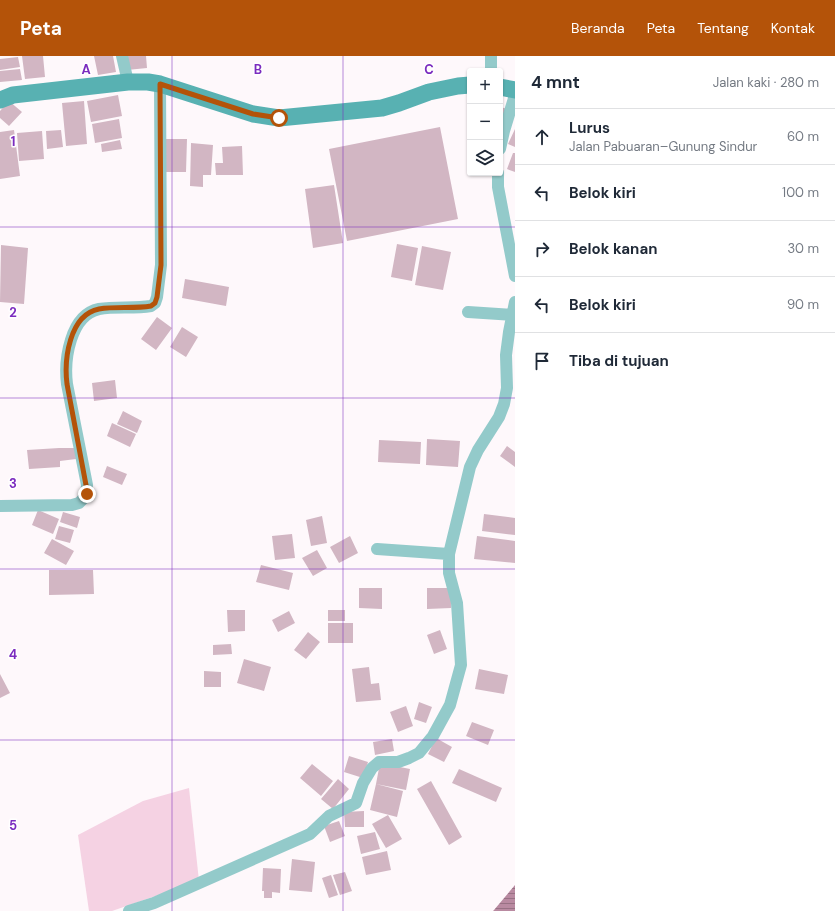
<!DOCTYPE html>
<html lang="id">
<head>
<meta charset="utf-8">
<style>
	body { margin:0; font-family:"DM Sans",sans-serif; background:#f6f6f7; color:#1f2937 }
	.controls { position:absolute; right:12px; top:12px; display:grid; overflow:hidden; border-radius:4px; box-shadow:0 1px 3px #0004 }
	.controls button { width:36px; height:36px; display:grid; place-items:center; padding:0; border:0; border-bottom:1px solid #e0e1e3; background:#fff; color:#1f2937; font:20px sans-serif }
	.stop { position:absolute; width:12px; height:12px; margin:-9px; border:3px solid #b45309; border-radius:50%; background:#fff }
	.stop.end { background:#b45309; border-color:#fff; box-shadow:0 1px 4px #0008 }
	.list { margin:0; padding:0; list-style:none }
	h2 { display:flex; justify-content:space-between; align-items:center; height:52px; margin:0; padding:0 16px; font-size:17px }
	h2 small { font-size:13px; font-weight:400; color:#747a83 }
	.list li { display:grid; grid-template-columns:26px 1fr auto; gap:12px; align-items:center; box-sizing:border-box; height:56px; padding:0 16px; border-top:1px solid #e0e1e3 }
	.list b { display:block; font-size:15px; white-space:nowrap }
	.list p { margin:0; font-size:13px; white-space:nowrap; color:#747a83 }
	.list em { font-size:13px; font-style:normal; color:#747a83 }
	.icon { flex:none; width:22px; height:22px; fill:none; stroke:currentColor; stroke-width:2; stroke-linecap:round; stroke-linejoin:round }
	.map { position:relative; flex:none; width:515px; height:855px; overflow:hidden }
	header { display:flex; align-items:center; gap:24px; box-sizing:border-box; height:56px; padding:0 20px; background:#b45309; color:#fff }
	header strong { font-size:19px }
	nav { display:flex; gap:22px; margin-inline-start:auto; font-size:14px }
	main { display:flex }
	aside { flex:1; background:#fff }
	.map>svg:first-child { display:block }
</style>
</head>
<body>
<header>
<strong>Peta</strong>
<nav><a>Beranda</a><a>Peta</a><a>Tentang</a><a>Kontak</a></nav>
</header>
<main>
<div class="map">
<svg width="515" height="855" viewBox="0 0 515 855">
	<defs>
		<pattern id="water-rules" width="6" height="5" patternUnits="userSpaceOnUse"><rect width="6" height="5" fill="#b98aa1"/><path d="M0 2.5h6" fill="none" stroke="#987184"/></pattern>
	</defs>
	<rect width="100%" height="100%" fill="#fef8fb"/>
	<path fill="#f5d2e3" d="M 189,732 L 199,825 L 112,855 L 89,855 L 78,779 L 143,745 Z"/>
	<path fill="url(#water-rules)" d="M 515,829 L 515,855 L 493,855 L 494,854 Z"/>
	<path fill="#d2b6c3" d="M 22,0 L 43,0 L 45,21 L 25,23 Z
		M 94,0 L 113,0 L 116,16 L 98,19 Z
		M 125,0 L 146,0 L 147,12 L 127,14 Z
		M 18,1 L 20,11 L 0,14 L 0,3 Z
		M 20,13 L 22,24 L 0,26 L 0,15 Z
		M 118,39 L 122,60 L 91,66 L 87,45 Z
		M 9,45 L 22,56 L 9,70 L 0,62 L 0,55 Z
		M 84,45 L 87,88 L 66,90 L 62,47 Z
		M 500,51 L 508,53 L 500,76 Z
		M 119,63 L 122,82 L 95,87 L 92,68 Z
		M 440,71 L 458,163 L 347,185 L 329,93 Z
		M 515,73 L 515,91 L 508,88 Z
		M 14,74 L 20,120 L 0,123 L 0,76 Z
		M 61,74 L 63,91 L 47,93 L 46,75 Z
		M 42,75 L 44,103 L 19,105 L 17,77 Z
		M 163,83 L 187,83 L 186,116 L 162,116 Z
		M 120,84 L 122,93 L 102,96 L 101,88 Z
		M 191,87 L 213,89 L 211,119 L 203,119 L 203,131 L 190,130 Z
		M 242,90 L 243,119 L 216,119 L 215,107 L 223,107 L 222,91 Z
		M 513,97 L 515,97 L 515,116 L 507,113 Z
		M 334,129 L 343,187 L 313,192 L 305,133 Z
		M 397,188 L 418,192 L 412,225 L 391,221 Z
		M 1,189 L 28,192 L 24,248 L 0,246 Z
		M 422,190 L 451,196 L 443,234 L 415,229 Z
		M 185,223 L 229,231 L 226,250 L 182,242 Z
		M 157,261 L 172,272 L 156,294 L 141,283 Z
		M 182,271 L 198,281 L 186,301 L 170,291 Z
		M 115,324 L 117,342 L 94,345 L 92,327 Z
		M 123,355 L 142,365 L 137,377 L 117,368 Z
		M 112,367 L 136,378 L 130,391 L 107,380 Z
		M 427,383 L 460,385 L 458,411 L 426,409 Z
		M 379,384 L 421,386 L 420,408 L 378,406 Z
		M 507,390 L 515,396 L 515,411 L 500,400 Z
		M 59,392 L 75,392 L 76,403 L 60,405 L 60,411 L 29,413 L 27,394 Z
		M 107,410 L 127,418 L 122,429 L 103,421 Z
		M 38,454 L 59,463 L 53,478 L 32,469 Z
		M 63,456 L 80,461 L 77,472 L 60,466 Z
		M 484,458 L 515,462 L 515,479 L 482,475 Z
		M 322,460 L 327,487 L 311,490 L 306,464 Z
		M 59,470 L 74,474 L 70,487 L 55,483 Z
		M 292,478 L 295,502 L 275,504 L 272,480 Z
		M 350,480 L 358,497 L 339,507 L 330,491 Z
		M 477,480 L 515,485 L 515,507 L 474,503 Z
		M 52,483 L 74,495 L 66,509 L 44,497 Z
		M 317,494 L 327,512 L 313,520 L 302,502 Z
		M 261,509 L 293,517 L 289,534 L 256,526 Z
		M 49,514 L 93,514 L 94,538 L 49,539 Z
		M 359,532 L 382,532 L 382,553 L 359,552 Z
		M 427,532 L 451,532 L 451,552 L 427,553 Z
		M 227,554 L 245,554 L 245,575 L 228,576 Z
		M 328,554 L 345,554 L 345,565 L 328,565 Z
		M 289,555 L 295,567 L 278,576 L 272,564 Z
		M 328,567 L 353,567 L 353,587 L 328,587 Z
		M 440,574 L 447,593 L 434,598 L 427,579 Z
		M 308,576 L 320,586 L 306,603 L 294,594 Z
		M 231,588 L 232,598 L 213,599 L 213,589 Z
		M 244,603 L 271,611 L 264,635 L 237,627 Z
		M 369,611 L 371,628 L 379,627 L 381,644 L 356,646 L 352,613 Z
		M 479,613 L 508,619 L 504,638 L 475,633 Z
		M 204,615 L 221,616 L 221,631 L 204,631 Z
		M 0,618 L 10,637 L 0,642 Z
		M 419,646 L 432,651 L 426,667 L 414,663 Z
		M 406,650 L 413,670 L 398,676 L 390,656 Z
		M 472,666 L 494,674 L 488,689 L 466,680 Z
		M 436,682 L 452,691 L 444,706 L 428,698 Z
		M 392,683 L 394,695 L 375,699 L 373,686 Z
		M 349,700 L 368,706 L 363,722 L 344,716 Z
		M 380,707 L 410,713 L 406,734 L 376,728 Z
		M 312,708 L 333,725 L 321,740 L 300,722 Z
		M 459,713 L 502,732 L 496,746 L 452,727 Z
		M 338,723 L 349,733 L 333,753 L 321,743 Z
		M 431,725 L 462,781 L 449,789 L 417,733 Z
		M 376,728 L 403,735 L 397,761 L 370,754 Z
		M 364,755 L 364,771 L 345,771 L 344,756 Z
		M 388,759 L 402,783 L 386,792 L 372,768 Z
		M 339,765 L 345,780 L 330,786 L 324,770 Z
		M 375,776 L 380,793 L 361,798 L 357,780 Z
		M 387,795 L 391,814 L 366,819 L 362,801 Z
		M 292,803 L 315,806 L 312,836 L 289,834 Z
		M 263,812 L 281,813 L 280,837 L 272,836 L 272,842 L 264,842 L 264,835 L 262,835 Z
		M 345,816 L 352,835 L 340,839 L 333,819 Z
		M 331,819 L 338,839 L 329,842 L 322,822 Z"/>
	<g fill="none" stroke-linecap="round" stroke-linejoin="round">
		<path stroke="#93caca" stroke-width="12" d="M 122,0 L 128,26
			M 491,0 L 491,15
			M 500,93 L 504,75 L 515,39
			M 498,117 L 498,131 L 515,220
			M 468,256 L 513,259
			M 0,450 L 72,449 L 79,447 L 86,440 L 87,429 L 67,328 C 64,304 70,259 99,253 C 116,250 134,253 151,250 L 155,247 L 157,241 L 161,209 L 160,28
			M 377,493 L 449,498
			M 129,855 L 154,847 L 310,778 L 329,760 L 356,747 L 363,727 L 372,712 L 379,706 L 398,706 L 409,702 L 419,697 L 433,680 L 450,649 L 461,609 L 457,547 L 449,517 L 449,498 L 470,411 L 478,394 L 499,361 L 504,348 L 507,332 L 506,299 L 509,276 L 515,246"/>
		<path stroke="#58b1b2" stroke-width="17" d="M 500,31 L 515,34
			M 0,44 L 13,39 L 128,26 L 148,26 L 160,28 L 253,58 L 279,62 L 382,52 L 399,47 L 429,36 L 458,30 L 470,29"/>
	</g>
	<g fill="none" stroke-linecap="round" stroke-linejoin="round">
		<path stroke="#b45309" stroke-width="5" d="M 87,438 L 86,429 L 67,328 C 64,304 69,259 99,253 C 116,250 134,253 151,250 L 155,247 L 157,241 L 161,209 L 160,28 L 253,58 L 279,62"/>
	</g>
	<path fill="none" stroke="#7b2cbf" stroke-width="1" stroke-opacity="0.55" d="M 172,0 L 172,855M 343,0 L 343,855M 0,171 L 515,171M 0,342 L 515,342M 0,513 L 515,513M 0,684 L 515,684"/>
	<g font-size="13" text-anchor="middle" font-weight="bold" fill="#7b2cbf" stroke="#fff" stroke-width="3" stroke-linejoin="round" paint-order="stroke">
		<text x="86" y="18">A</text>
		<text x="258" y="18">B</text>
		<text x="429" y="18">C</text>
		<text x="13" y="90">1</text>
		<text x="13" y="261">2</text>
		<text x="13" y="432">3</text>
		<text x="13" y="603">4</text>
		<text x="13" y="774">5</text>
	</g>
</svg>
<div class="controls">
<button>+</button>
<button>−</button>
<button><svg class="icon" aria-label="layers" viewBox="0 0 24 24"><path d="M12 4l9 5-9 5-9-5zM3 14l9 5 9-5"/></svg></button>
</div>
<div class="stop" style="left:279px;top:62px"></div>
<div class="stop end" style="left:87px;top:438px"></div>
</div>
<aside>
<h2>4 mnt<small>Jalan kaki · 280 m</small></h2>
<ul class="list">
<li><svg class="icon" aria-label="ahead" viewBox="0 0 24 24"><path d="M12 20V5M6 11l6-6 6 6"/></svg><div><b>Lurus</b><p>Jalan Pabuaran–Gunung Sindur</p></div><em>60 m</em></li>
<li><svg class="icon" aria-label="left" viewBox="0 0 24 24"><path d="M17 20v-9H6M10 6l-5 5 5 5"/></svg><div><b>Belok kiri</b></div><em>100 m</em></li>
<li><svg class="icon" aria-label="right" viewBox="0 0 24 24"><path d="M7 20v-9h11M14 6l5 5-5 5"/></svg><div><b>Belok kanan</b></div><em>30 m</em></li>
<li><svg class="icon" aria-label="left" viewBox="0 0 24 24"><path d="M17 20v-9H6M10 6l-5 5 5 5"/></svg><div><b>Belok kiri</b></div><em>90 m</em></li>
<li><svg class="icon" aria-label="arrive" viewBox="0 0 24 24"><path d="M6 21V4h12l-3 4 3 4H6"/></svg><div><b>Tiba di tujuan</b></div></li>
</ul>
</aside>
</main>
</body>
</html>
